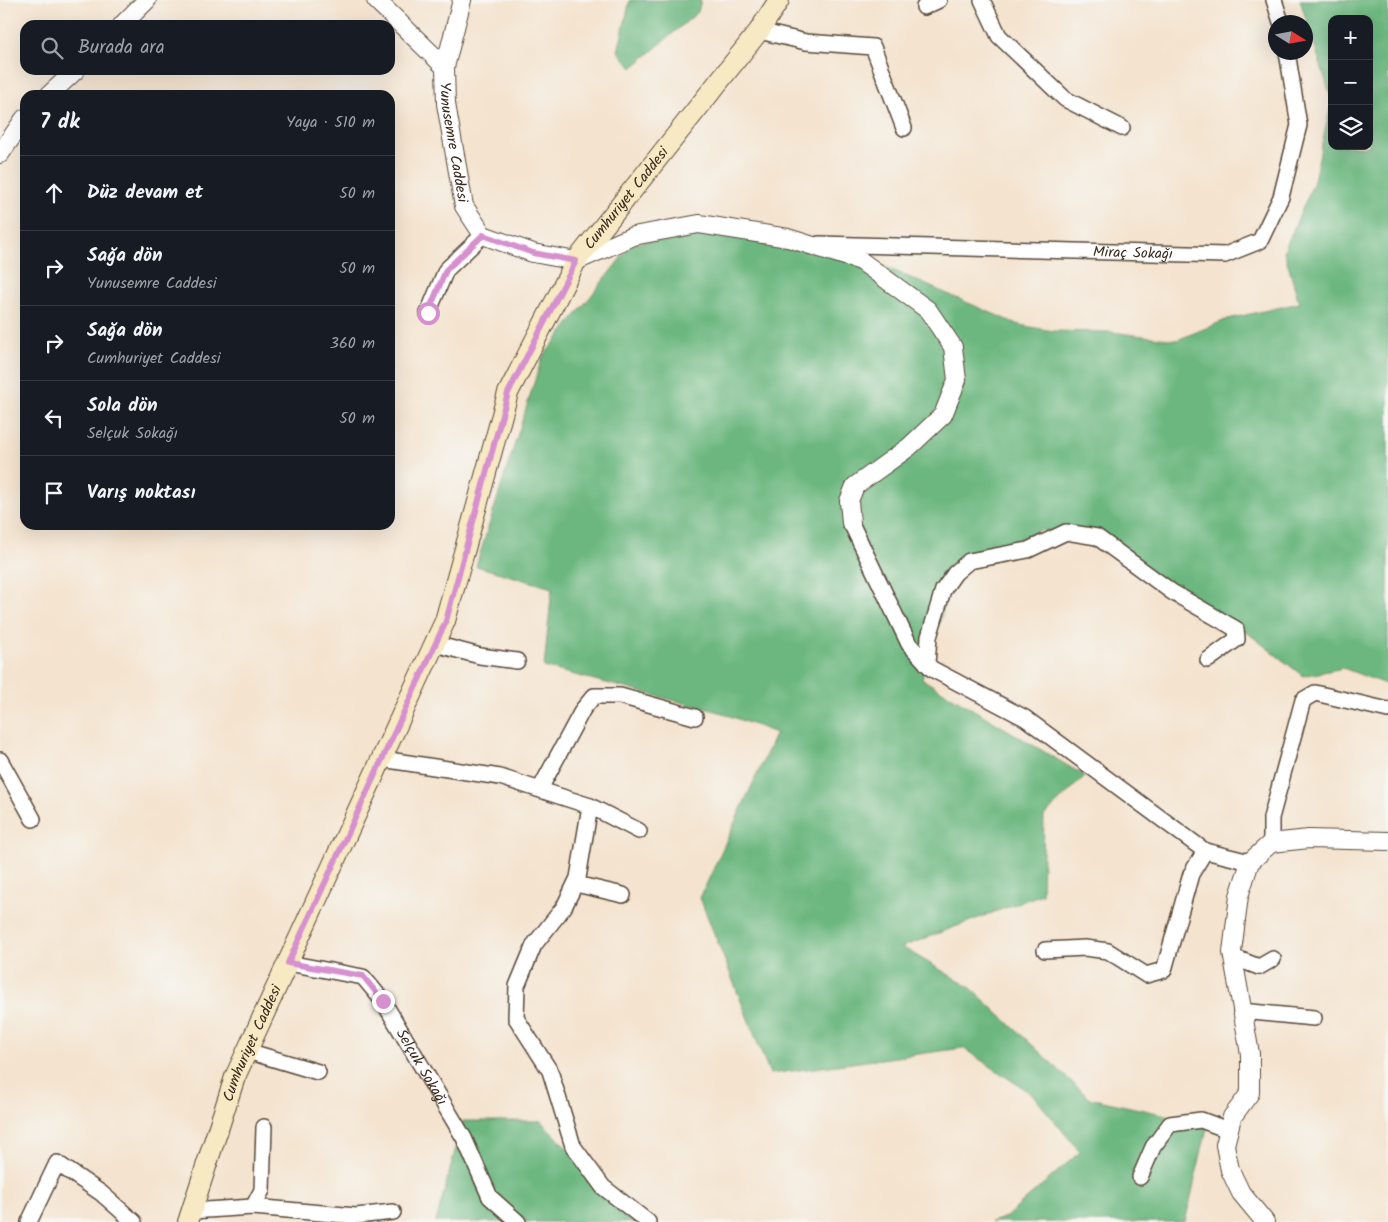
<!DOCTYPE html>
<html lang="tr">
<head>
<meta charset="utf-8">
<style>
	body { margin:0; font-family:Kalam,sans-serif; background:#242831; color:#f1f3f6 }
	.controls { position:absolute; right:15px; top:15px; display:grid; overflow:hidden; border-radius:10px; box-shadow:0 5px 20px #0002 }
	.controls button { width:45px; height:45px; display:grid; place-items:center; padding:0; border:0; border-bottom:1px solid #363941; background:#171b24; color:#f1f3f6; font:25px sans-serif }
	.compass { position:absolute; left:1268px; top:15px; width:45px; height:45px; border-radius:50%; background:#171b24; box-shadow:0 5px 20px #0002; rotate:101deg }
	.stop { position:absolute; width:15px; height:15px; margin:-11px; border:4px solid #d690ce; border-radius:50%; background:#fff }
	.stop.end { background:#d690ce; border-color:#fff; box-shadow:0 1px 5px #0008 }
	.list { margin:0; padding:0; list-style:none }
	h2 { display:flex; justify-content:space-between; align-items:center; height:65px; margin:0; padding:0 20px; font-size:21px }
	h2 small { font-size:16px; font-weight:400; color:#9ea1a6 }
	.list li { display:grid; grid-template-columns:32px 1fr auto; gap:15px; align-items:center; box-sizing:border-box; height:75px; padding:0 20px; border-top:1px solid #363941 }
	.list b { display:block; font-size:19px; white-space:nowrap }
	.list p { margin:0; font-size:16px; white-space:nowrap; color:#9ea1a6 }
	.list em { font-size:16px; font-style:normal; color:#9ea1a6 }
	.icon { flex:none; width:28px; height:28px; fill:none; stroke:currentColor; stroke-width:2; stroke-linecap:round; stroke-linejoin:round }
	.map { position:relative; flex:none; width:1388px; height:1222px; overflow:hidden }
	.search { position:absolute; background:#171b24; box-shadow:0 5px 20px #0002; left:20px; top:20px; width:375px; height:55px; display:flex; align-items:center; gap:12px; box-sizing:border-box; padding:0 18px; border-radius:15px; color:#9ea1a6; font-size:19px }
	.panel { position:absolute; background:#171b24; box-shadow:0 5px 20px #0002; left:20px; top:90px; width:375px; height:440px; border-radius:15px }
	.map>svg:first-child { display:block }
</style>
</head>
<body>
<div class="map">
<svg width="1388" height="1222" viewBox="0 0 1388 1222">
	<rect width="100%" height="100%" fill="#f6f6f2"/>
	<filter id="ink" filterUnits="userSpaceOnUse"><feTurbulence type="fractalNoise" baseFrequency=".02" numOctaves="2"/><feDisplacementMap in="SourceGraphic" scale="10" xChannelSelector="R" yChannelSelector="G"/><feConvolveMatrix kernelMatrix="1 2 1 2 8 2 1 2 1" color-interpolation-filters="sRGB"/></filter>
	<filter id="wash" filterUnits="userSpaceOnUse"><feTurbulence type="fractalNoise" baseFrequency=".0096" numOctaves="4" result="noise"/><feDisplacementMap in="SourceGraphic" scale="20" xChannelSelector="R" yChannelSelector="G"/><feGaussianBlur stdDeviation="1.12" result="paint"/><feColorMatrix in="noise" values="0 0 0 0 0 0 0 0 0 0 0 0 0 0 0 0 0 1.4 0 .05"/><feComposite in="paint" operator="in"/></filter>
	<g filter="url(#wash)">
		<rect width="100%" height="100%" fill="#f4e3ce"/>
		<path fill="#6cb77f" stroke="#54704e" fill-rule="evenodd" d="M 630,0 L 701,0 L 698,12 L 632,68 L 618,51 Z
			M 1300,0 L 1388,0 L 1388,685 L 1343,668 L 1303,676 L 1240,627 L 1098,544 L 1041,530 L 957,564 L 922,679 L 1085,776 L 1044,816 L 1042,894 L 902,947 L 971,988 L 1089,1098 L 1208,1124 L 1185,1222 L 991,1222 L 1006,1217 L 1080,1152 L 1033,1095 L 963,1048 L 770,1074 L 700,898 L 776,733 L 719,712 L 544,667 L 552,588 L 476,566 L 542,358 L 632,244 L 719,228 L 876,263 L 1019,325 L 1053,331 L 1111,332 L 1177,340 L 1228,319 L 1299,303 L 1284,251 L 1313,184 L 1332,100 ZM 1332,19 L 1369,19 L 1369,146 L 1332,146 Z
			M 463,1121 L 541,1121 L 639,1222 L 436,1222 Z"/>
	</g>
	<g filter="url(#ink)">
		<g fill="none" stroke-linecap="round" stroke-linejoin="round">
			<defs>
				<g id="minor">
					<path d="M 982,0 L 999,36 L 1065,99 L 1122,128"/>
					<path d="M 1274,0 L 1281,22"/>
					<path d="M 924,7 L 939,0"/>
					<path d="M 759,31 L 806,42 L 873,47 L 904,128"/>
					<path id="s1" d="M 819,244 L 1225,255 L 1260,241 L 1281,197 L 1299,125 L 1287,52"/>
					<path d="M 428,313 L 446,270 L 483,235"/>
					<path d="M 851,523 L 909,644 L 932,669 L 1025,718 L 1205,851 L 1250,862"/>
					<path d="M 435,644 L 480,656 L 517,661"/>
					<path d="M 927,664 L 929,637 L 943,590 L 955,573 L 969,561 L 1028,550 L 1066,532 L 1097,537 L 1172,592 L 1236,629 L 1237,639 L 1208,660"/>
					<path d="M 382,759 L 500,777 L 590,806 L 639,831"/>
					<path d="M 0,760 L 33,819"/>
					<path d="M 540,789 L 583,709 L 594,696 L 620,696 L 695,717"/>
					<path d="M 590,806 L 578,878 L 564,907 L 534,945 L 517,986 L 516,1018 L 550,1071 L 573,1146 L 603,1187 L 648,1222"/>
					<path d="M 1271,843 L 1271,818 L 1303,700 L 1315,693 L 1388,710"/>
					<path d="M 576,884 L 623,895"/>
					<path d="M 1045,950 L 1085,948 L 1108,951 L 1146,975 L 1164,970 L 1191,874 L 1205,851"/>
					<path d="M 1233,957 L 1259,967 L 1273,959"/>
					<path id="s2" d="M 288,963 L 363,977 L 383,1001 L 464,1138 L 490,1197 L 518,1222"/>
					<path d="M 1241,1011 L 1314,1018"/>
					<path d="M 247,1051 L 318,1072"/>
					<path d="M 1140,1177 L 1153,1147 L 1170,1124 L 1201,1120 L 1228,1130"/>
					<path d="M 253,1207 L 262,1190 L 264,1127"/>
					<path d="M 191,1211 L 253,1207 L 356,1216 L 393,1212"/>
					<path d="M 29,1222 L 57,1163 L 101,1193 L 134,1222"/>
				</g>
				<g id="tertiary">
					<path d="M 376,0 L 445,67"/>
					<path id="s3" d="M 462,0 L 445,67 L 446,104 L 464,206 L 483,235 L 533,253 L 576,261 L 633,236 L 699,224 L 788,238 L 861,261 L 928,310 L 953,347 L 957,380 L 943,415 L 909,447 L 855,486 L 849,501 L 851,523"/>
					<path d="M 122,25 L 147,0"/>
					<path d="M 49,95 L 76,70"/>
					<path d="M 0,154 L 25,118"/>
					<path d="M 1265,1222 L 1241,1193 L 1230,1170 L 1225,1145 L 1232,1117 L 1250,1093 L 1250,1054 L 1232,952 L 1239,896 L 1250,862 L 1271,843 L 1309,839 L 1388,841"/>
				</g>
				<g id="secondary">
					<path id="s4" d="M 188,1222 L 235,1077 L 445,621 L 508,393 L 576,261 L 759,31 L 779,0"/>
				</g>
			</defs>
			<use href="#minor" stroke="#574638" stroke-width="18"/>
			<use href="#tertiary" stroke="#574638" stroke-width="20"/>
			<use href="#secondary" stroke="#574638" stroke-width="22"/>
			<use href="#minor" stroke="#fff" stroke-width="15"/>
			<use href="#tertiary" stroke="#fff" stroke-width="18"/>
			<use href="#secondary" stroke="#f6e9c3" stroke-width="20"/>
		</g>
	</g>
	<g fill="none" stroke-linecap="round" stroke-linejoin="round" filter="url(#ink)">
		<path stroke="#d690ce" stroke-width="6" d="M 383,1001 L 363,976 L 288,963 L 446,621 L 508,393 L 576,261 L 533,253 L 483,235 L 446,270 L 428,313"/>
	</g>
	<g text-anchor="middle" stroke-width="4.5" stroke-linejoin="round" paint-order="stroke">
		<g font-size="15" fill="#3b2a1e" stroke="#f6f6f2">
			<text dy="5" stroke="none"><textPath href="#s3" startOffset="145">Yunusemre Caddesi</textPath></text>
			<text dy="5" stroke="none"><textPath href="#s4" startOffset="1120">Cumhuriyet Caddesi</textPath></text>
			<text dy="5" stroke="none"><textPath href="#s1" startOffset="314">Miraç Sokağı</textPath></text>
			<text dy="5" stroke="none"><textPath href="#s4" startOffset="190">Cumhuriyet Caddesi</textPath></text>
			<text dy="5" stroke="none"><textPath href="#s2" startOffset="184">Selçuk Sokağı</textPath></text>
		</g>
	</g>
</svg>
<div class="controls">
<button>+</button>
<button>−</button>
<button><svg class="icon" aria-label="layers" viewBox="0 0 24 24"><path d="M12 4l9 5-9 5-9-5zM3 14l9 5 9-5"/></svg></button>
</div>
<svg class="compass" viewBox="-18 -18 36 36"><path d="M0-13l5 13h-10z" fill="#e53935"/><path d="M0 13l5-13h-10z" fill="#9ea1a6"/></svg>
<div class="stop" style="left:428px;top:313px"></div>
<div class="stop end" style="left:383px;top:1001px"></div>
<div class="search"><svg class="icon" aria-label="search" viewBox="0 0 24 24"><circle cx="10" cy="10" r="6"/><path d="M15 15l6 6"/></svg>Burada ara</div>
<section class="panel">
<h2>7 dk<small>Yaya · 510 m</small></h2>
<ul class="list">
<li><svg class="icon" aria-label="ahead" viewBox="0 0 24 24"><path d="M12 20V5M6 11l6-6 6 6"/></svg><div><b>Düz devam et</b></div><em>50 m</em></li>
<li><svg class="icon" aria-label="right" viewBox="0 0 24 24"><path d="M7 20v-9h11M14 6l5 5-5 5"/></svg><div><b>Sağa dön</b><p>Yunusemre Caddesi</p></div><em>50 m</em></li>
<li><svg class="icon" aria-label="right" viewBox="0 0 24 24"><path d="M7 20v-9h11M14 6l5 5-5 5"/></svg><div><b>Sağa dön</b><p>Cumhuriyet Caddesi</p></div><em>360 m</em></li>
<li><svg class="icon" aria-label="left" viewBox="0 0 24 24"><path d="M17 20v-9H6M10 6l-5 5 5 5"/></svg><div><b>Sola dön</b><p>Selçuk Sokağı</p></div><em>50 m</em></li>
<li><svg class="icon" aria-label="arrive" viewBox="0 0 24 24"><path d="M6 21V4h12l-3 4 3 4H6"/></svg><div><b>Varış noktası</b></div></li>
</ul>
</section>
</div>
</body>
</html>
